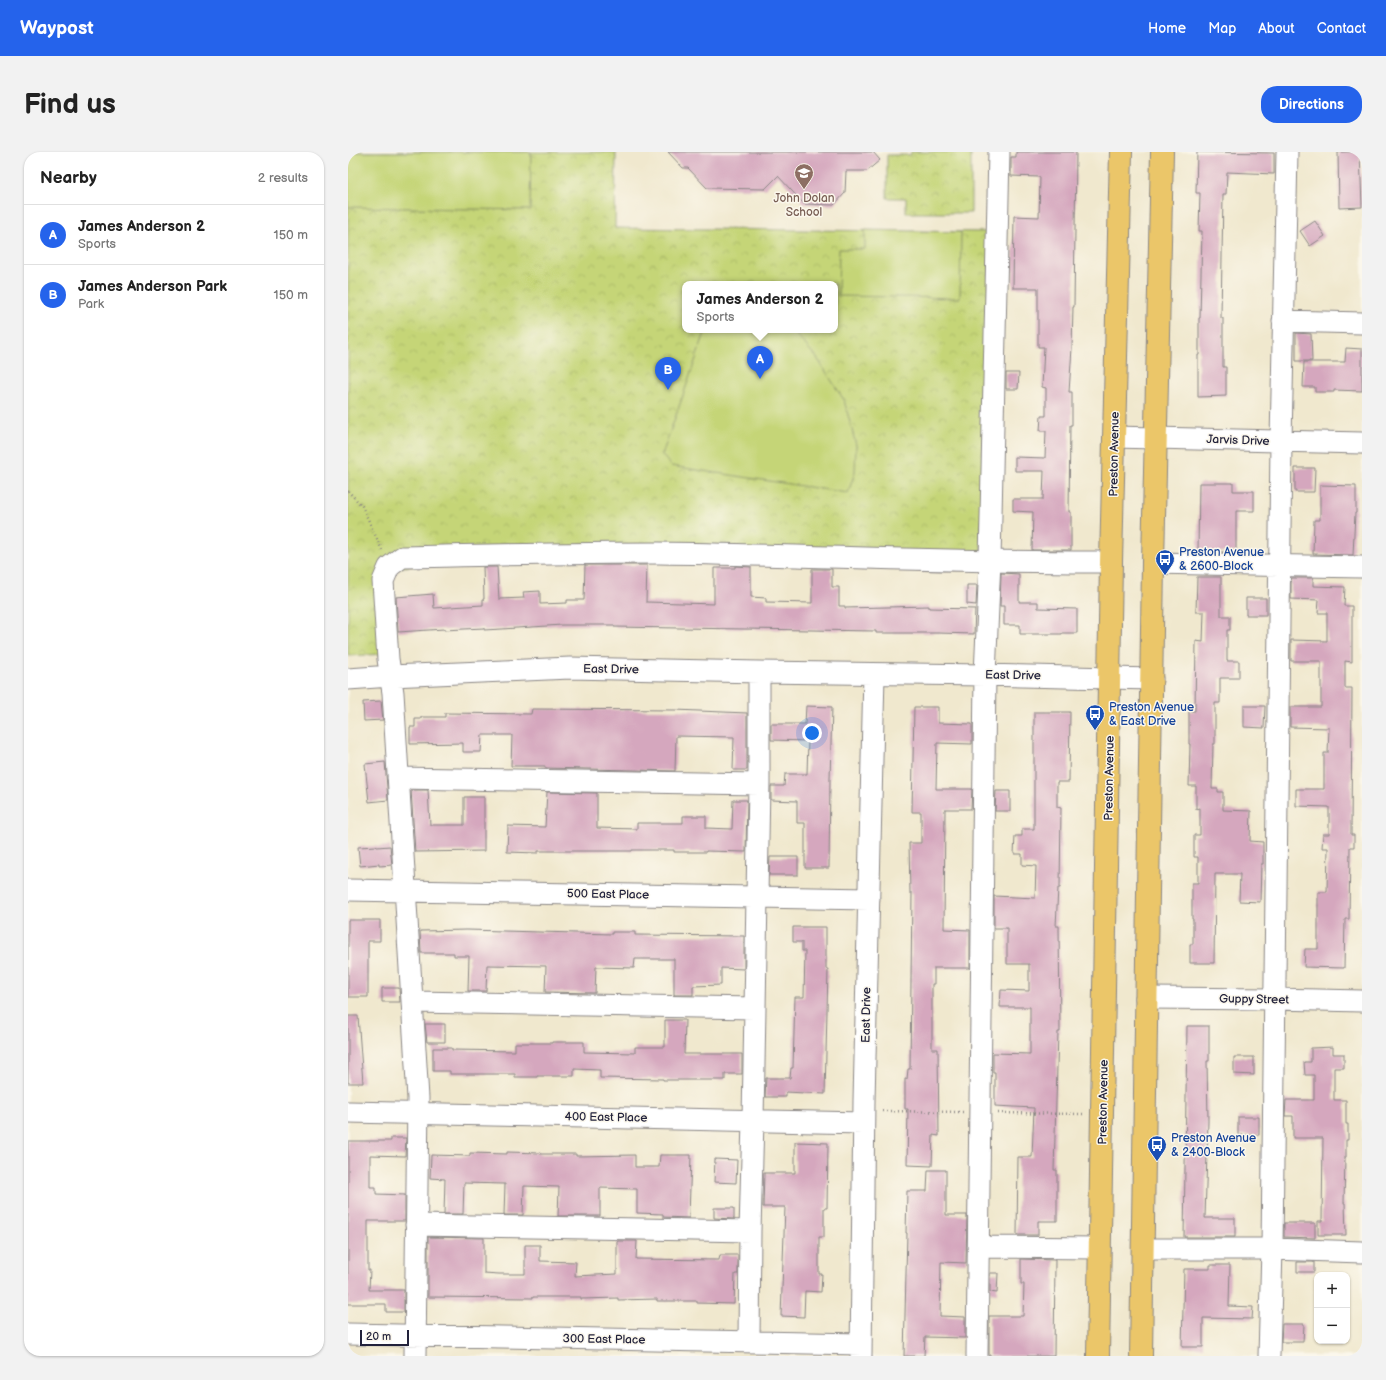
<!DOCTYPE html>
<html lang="en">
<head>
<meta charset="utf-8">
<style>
	body { margin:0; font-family:"Balsamiq Sans",sans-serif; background:#f2f2f2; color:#222 }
	.controls { position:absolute; right:12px; bottom:12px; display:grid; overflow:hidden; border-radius:8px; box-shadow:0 1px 3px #0004 }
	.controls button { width:36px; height:36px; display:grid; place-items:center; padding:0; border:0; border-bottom:1px solid #e0e0e0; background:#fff; color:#222; font:20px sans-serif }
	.scale { position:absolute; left:12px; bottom:10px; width:49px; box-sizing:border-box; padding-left:4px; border:2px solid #22223b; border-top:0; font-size:11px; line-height:14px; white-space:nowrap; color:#22223b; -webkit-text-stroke:3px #fbf7ec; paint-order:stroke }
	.you { position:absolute; left:464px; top:581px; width:14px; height:14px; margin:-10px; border:3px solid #fff; border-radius:50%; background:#1a73e8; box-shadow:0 0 0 6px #1a73e833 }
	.badge { display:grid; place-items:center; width:26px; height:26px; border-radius:50%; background:#2563eb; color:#fff; font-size:13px; font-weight:700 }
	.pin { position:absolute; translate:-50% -33px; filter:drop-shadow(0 1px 2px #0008) }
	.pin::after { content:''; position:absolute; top:21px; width:14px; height:12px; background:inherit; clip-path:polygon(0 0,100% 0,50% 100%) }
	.popup { position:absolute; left:334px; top:129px; width:156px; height:52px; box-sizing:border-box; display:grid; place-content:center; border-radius:8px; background:#fff; filter:drop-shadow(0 1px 3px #0005); font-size:13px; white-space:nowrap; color:#767676 }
	.popup b { font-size:15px; color:#222 }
	.popup::after { content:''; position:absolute; left:50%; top:100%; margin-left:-8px; border:8px solid transparent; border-top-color:#fff }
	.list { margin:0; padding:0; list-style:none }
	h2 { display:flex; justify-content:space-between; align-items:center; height:52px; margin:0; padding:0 16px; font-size:17px }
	h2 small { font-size:13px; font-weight:400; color:#767676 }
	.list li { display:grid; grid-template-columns:26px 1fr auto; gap:12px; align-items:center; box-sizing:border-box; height:60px; padding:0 16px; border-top:1px solid #e0e0e0 }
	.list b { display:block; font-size:15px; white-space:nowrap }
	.list p { margin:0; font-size:13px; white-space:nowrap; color:#767676 }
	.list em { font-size:13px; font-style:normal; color:#767676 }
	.map { position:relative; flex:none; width:1014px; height:1204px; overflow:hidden; border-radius:16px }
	header { display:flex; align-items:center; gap:24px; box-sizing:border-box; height:56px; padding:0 20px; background:#2563eb; color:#fff }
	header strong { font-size:19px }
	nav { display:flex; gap:22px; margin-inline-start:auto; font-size:14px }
	.intro { display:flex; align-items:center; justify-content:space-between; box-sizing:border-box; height:96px; padding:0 24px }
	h1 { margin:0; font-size:28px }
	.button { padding:10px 18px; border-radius:16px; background:#2563eb; color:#fff; font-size:14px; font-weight:700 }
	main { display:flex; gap:24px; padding:0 24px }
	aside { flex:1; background:#fff; border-radius:16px; box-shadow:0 1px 3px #0004 }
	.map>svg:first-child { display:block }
</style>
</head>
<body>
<header>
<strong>Waypost</strong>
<nav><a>Home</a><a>Map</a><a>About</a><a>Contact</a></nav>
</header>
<div class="intro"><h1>Find us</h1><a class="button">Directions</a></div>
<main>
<aside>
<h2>Nearby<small>2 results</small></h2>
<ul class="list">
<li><span class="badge">A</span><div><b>James Anderson 2</b><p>Sports</p></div><em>150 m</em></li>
<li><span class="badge">B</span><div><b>James Anderson Park</b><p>Park</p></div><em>150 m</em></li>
</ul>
</aside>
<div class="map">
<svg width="1014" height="1204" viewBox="0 0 1014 1204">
	<defs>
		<pattern id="park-crowns" width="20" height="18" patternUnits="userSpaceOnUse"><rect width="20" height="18" fill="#c5d577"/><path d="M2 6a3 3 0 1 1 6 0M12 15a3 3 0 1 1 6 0" fill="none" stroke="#a9b768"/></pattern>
	</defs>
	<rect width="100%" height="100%" fill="#fbf7ec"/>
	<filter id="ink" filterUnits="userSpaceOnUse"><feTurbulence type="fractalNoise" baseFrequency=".025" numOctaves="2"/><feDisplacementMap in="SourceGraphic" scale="8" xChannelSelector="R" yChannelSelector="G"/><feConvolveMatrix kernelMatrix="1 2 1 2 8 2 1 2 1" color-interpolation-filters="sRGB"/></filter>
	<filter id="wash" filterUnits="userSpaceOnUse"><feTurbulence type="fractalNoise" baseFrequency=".012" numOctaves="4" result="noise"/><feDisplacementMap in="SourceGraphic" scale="16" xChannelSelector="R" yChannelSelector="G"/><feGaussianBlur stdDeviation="0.9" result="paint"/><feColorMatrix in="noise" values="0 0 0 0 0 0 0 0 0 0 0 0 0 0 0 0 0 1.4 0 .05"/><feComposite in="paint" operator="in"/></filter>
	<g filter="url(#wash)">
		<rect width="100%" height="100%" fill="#f0e8ce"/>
		<path fill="url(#park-crowns)" stroke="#747c59" fill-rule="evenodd" d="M 0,0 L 268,0 L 267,76 L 643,80 L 633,402 L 307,400 L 35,416 L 35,502 L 0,504 ZM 337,132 L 487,132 L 487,178 L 337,178 Z
			M 563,0 L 623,0 L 623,61 L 558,61 L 558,46 L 539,46 L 539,3 L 562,3 Z"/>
		<path fill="#c5d577" stroke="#747c59" d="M 0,0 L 183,0 L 182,58 L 0,55 Z
			M 517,78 L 613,80 L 612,146 L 490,144 L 491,97 L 517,97 Z
			M 358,178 L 444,178 L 469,206 L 496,248 L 508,293 L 507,320 L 500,341 L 323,314 L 314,303 Z"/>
		<g id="blocks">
			<path fill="#d5a7be" d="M 320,0 L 525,0 L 532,8 L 519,19 L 498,19 L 497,41 L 486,53 L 456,52 L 430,24 L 417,37 L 359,36 L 340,16 L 335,16 Z
				M 668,0 L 728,0 L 726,155 L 725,155 L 724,196 L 721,240 L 724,240 L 724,273 L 722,273 L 721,360 L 723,360 L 723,398 L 684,398 L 685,360 L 665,359 L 665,347 L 695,347 L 696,319 L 667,319 L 667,305 L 697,306 L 698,279 L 692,279 L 693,264 L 698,264 L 698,236 L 694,235 L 696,195 L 690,195 L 690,136 L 665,136 L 666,64 L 691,65 L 692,25 L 663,24 L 663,5 L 668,5 Z
				M 849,0 L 926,1 L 926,22 L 879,20 L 878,42 L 875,42 L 873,166 L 875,166 L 875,215 L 878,215 L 878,244 L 850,245 L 850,203 L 851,203 L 851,166 L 852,166 L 854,79 L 851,79 L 852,41 L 848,41 Z
				M 990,0 L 1012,0 L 1014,55 L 991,56 Z
				M 967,69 L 977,84 L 962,94 L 952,79 Z
				M 948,181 L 963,182 L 964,209 L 948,209 Z
				M 998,196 L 1014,197 L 1014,239 L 986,238 L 986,240 L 967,240 L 967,235 L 955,235 L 956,210 L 997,210 Z
				M 658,221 L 671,221 L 670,237 L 658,237 Z
				M 947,316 L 967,316 L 966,340 L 947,340 Z
				M 851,331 L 885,331 L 885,339 L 906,339 L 906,359 L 888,359 L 888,400 L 850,400 Z
				M 972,333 L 1008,334 L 1008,361 L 1007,361 L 1005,403 L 965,402 L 966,368 L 972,368 Z
				M 237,413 L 299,413 L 298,450 L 334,451 L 366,452 L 366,416 L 387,416 L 387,414 L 403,415 L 403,445 L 418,446 L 418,450 L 464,451 L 464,417 L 484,417 L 484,435 L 491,435 L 491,454 L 497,454 L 497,456 L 581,454 L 581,456 L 627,457 L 626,482 L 590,481 L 528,481 L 528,479 L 266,475 L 266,473 L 214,473 L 154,477 L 136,478 L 136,476 L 96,478 L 96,477 L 50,480 L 48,445 L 85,442 L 86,456 L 135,453 L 135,447 L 136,447 L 135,415 L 149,415 L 151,447 L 176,446 L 175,440 L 192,439 L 192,452 L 219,451 L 219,448 L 236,448 Z
				M 653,421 L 671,422 L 671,450 L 690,450 L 690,456 L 729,457 L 729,481 L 714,481 L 714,482 L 672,482 L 672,473 L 656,473 L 656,454 L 652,454 Z
				M 849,425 L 873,425 L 873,464 L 882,464 L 882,478 L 879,478 L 879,509 L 891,509 L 891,526 L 872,526 L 872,551 L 867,551 L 867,592 L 865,592 L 864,637 L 870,637 L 870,640 L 875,640 L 875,658 L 903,659 L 902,689 L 915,690 L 915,712 L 913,712 L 912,750 L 891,749 L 892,722 L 867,722 L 866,811 L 842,811 L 842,792 L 845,792 L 845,767 L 844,767 L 844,731 L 850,731 L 850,705 L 846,705 L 846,683 L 852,683 L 852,656 L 848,657 L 848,634 L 841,634 L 842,592 L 841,592 L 841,559 L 847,559 L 848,489 L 855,490 L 856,460 L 848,460 Z
				M 943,426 L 965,426 L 965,434 L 997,435 L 996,454 L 1004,454 L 1004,510 L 997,509 L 997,536 L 1004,536 L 1003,683 L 1006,683 L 1006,695 L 1002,695 L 1001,767 L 997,767 L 996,816 L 956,815 L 957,797 L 970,797 L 970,740 L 979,740 L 980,696 L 974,696 L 975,682 L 981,682 L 981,655 L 948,654 L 948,637 L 976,637 L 976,601 L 980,601 L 981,576 L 942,575 L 942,555 L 973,555 L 973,509 L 943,509 L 943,488 L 979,489 L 979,461 L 970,461 L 971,448 L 943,447 Z
				M 619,433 L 629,433 L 628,453 L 619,452 Z
				M 898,446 L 918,446 L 918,463 L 898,463 Z
				M 33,549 L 35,568 L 16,569 L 15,550 Z
				M 458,554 L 484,555 L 482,627 L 481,716 L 457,716 L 457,671 L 449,671 L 449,649 L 423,648 L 423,634 L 436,634 L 437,622 L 459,622 L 460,589 L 423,588 L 423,572 L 457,572 Z
				M 896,554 L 917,554 L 916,576 L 896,575 Z
				M 566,555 L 590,555 L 590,571 L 624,572 L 624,592 L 589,591 L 588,637 L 624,637 L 623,657 L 597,657 L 596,777 L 622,778 L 622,816 L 586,816 L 586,832 L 584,832 L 584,897 L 590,897 L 591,984 L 585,983 L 584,1014 L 559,1013 L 560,957 L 557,957 L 557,927 L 559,927 L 560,917 L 562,917 L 564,741 L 562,741 L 561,691 L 573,691 L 573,660 L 564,660 Z
				M 184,557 L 327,558 L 399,561 L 399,618 L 385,618 L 386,585 L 328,584 L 327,619 L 197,616 L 197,614 L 163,614 L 164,583 L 134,583 L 133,600 L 115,600 L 115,591 L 62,592 L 62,575 L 67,575 L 67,567 L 73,567 L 73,565 L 97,565 L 97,561 L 183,562 Z
				M 686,560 L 722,560 L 721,630 L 709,630 L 709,655 L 713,656 L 712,736 L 710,736 L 708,774 L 711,774 L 712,880 L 710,880 L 706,1018 L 709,1018 L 709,1069 L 690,1069 L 690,1083 L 669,1083 L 670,1005 L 684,1005 L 686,956 L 647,954 L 647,920 L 645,920 L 645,901 L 682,902 L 682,855 L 652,855 L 653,838 L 681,839 L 681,812 L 659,812 L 659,776 L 646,776 L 646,744 L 687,746 L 688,714 L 674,713 L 674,702 L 666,702 L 667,684 L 674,684 L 674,677 L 686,677 Z
				M 37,610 L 40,648 L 21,650 L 17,612 Z
				M 63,638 L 80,638 L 82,673 L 116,673 L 116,645 L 136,645 L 136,699 L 67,700 Z
				M 648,639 L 662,639 L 662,659 L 647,659 Z
				M 199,640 L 249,641 L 249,676 L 289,677 L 289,671 L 335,671 L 335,664 L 358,664 L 358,676 L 384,677 L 385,648 L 399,648 L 398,700 L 358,699 L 358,700 L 326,700 L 326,698 L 284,698 L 284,699 L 190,699 L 190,701 L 159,700 L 160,674 L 197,675 Z
				M 28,694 L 29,695 L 42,694 L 44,713 L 31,714 L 31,712 L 12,714 L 10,695 Z
				M 422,705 L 450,705 L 450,723 L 421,723 Z
				M 0,768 L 32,768 L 32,789 L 20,789 L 20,845 L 0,845 Z
				M 445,775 L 478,775 L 478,817 L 480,817 L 477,942 L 438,940 L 438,945 L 417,945 L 418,926 L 442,926 L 443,916 L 445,916 L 447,845 L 456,845 L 457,799 L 454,799 L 454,790 L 445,790 Z
				M 119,778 L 264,782 L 264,780 L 287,780 L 287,783 L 396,784 L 396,817 L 373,816 L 373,833 L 345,834 L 345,843 L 326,843 L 326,807 L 287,807 L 286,816 L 248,815 L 247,841 L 197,840 L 198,814 L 139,813 L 138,839 L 120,839 L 121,804 L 106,804 L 106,801 L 73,801 L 72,779 Z
				M 34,836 L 51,836 L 52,850 L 34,850 Z
				M 0,864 L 10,864 L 15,931 L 0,931 Z
				M 317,868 L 337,868 L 336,902 L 394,902 L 394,922 L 377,922 L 377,928 L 315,928 L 315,927 L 252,926 L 252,918 L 226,917 L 226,924 L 189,924 L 189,925 L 167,925 L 167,922 L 102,922 L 102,919 L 85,919 L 85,896 L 104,896 L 104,898 L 167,899 L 167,891 L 204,891 L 204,890 L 236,890 L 236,900 L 287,901 L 287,895 L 317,895 Z
				M 77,872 L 97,872 L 97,890 L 79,890 Z
				M 839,874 L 861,874 L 861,909 L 859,909 L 860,969 L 857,1066 L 887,1066 L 887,1085 L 836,1085 Z
				M 985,895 L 985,902 L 996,902 L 996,916 L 986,916 L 986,948 L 998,948 L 998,972 L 1000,972 L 1000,988 L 998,988 L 998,1005 L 997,1005 L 996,1051 L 997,1051 L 998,1083 L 970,1083 L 970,1069 L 974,1069 L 975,986 L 945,986 L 945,964 L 937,964 L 938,948 L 966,948 L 966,923 L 957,923 L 956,910 L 963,910 L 963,896 Z
				M 886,905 L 906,905 L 906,923 L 886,922 Z
				M 890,965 L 911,965 L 911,983 L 890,983 Z
				M 43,986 L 58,986 L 57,1004 L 22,1003 L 22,1035 L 28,1035 L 28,1042 L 57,1043 L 57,1069 L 20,1069 L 20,1118 L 22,1118 L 21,1138 L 56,1138 L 56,1160 L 38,1160 L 38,1152 L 0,1152 L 0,989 L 43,989 Z
				M 447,990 L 480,991 L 479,1056 L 476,1056 L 476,1085 L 471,1085 L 471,1122 L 474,1122 L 473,1140 L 457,1139 L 456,1165 L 433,1164 L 437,1055 L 415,1055 L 416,1021 L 447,1021 Z
				M 159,1000 L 192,1001 L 192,1002 L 228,1002 L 228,1004 L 287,1003 L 287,1015 L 311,1015 L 312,1003 L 343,1003 L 341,1066 L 315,1065 L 315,1062 L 289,1061 L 289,1037 L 252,1036 L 252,1064 L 210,1064 L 211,1035 L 176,1034 L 175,1063 L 156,1063 L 157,1032 L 116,1031 L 115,1062 L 96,1062 L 97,1027 L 82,1026 L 83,1003 L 122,1004 L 122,1001 L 159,1002 Z
				M 367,1007 L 389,1008 L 388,1031 L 366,1030 Z
				M 580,1018 L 598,1018 L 598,1063 L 619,1063 L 618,1111 L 593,1110 L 592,1164 L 617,1165 L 617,1186 L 577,1185 L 576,1204 L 556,1204 L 559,1081 L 558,1081 L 559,1039 L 579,1039 Z
				M 366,1056 L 386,1056 L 386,1067 L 366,1066 Z
				M 936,1071 L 967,1071 L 967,1086 L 936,1085 Z
				M 80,1085 L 136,1086 L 136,1121 L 151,1122 L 177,1122 L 177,1093 L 192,1093 L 192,1109 L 228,1110 L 227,1124 L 269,1122 L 269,1089 L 289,1089 L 288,1107 L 371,1108 L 372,1103 L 390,1103 L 390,1122 L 387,1122 L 386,1152 L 349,1151 L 349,1149 L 309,1149 L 309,1147 L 270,1148 L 270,1146 L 233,1147 L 233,1145 L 185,1145 L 185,1146 L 80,1145 Z
				M 673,1107 L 707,1108 L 706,1204 L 641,1204 L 641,1164 L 675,1164 L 676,1132 L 673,1132 Z
				M 949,1110 L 966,1110 L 966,1120 L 949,1120 Z
				M 862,1113 L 882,1113 L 881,1154 L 905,1155 L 904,1167 L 855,1166 L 855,1195 L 834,1195 L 836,1117 L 862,1117 Z
				M 642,1121 L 650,1121 L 649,1141 L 642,1140 Z
				M 934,1172 L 956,1172 L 955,1190 L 933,1190 Z"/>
		</g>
	</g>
	<g filter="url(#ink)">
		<use href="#blocks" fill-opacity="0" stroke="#898584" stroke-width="1"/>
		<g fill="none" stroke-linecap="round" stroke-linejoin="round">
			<defs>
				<path id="minor" d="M 935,169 L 1014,171
					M 766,285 L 1014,291
					M 805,411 L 1014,415
					M 0,527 L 43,524 L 222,516 L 411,520 L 637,523 L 804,527
					M 50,626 L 411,632
					M 0,738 L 521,747
					M 798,846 L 927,847 L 1014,849
					M 65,850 L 406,856
					M 0,960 L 515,971
					M 68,1073 L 402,1079
					M 630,1095 L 752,1096
					M 795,1097 L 924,1097 L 1014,1100
					M 0,1182 L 513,1192
					M 401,1189 L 402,1079 L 405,968 L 411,632 L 411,520
					M 67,1204 L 70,946 L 45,541 L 40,507 L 35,429 L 41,415 L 54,405 C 140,403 225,401 311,401 C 462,403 612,411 763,410
					M 513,1204 L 516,949 L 526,522
					M 629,1204 L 637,523 L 642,409 L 651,0
					M 921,1204 L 924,1097 L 933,289 L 939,0"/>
				<path id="major" d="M 750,1204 L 763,410 L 773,0
					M 793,1204 L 805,411 L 814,0"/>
			</defs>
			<use href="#minor" stroke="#898584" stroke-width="23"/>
			<use href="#major" stroke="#898584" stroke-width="24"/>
			<path stroke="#898584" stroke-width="2.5" stroke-dasharray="1 3" stroke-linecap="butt" d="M 0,339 L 14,354 L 34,398
				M 534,959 L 615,960
				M 650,961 L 737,962"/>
			<use href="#minor" stroke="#fff" stroke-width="21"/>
			<use href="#major" stroke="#ebc669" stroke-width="22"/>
		</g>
	</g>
	<defs>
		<symbol id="school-pin" viewBox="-11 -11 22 30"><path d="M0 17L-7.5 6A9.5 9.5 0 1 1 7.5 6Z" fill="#8d6e63" stroke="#fbf7ec"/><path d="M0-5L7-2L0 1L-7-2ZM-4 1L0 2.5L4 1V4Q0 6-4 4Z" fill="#fff"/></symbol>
		<symbol id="bus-pin" viewBox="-11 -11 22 30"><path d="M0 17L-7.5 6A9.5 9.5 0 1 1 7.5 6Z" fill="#1a4fb4" stroke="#fbf7ec"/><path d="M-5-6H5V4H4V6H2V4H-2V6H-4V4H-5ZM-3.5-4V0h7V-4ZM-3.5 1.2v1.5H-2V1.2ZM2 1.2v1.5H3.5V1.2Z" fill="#fff"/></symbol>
	</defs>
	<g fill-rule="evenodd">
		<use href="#school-pin" x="445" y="10" width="22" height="30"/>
		<use href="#bus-pin" x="806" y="396" width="22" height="30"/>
		<use href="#bus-pin" x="736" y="551" width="22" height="30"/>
		<use href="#bus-pin" x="798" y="982" width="22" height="30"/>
	</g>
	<g text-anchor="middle" stroke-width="3" stroke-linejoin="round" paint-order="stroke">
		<g font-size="12" fill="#785e54" stroke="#fbf7ec">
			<text x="456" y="50">John Dolan<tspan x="456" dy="14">School</tspan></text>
		</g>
		<g font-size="12" fill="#22223b" stroke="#fbf7ec">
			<text transform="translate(890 288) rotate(2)" y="4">Jarvis Drive</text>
			<text transform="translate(766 302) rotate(-89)" y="4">Preston Avenue</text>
			<text transform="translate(263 517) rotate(1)" y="4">East Drive</text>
			<text transform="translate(665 523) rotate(1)" y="4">East Drive</text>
			<text transform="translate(761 626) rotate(-89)" y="4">Preston Avenue</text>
			<text transform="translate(260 742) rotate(1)" y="4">500 East Place</text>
			<text transform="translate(906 847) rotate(1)" y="4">Guppy Street</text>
			<text transform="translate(518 863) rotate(-89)" y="4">East Drive</text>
			<text transform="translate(755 950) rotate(-89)" y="4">Preston Avenue</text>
			<text transform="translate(258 965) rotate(1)" y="4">400 East Place</text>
			<text transform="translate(256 1187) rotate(1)" y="4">300 East Place</text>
		</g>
		<g font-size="12" fill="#164399" stroke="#fbf7ec" text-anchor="start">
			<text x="831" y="404">Preston Avenue<tspan x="831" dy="14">&amp; 2600-Block</tspan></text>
			<text x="761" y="559">Preston Avenue<tspan x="761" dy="14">&amp; East Drive</tspan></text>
			<text x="823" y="990">Preston Avenue<tspan x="823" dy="14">&amp; 2400-Block</tspan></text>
		</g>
	</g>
</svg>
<div class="controls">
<button>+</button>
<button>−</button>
</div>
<div class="scale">20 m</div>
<div class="you"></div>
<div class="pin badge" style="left:412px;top:227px">A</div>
<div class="popup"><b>James Anderson 2</b>Sports</div>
<div class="pin badge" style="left:320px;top:238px">B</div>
</div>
</main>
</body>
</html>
